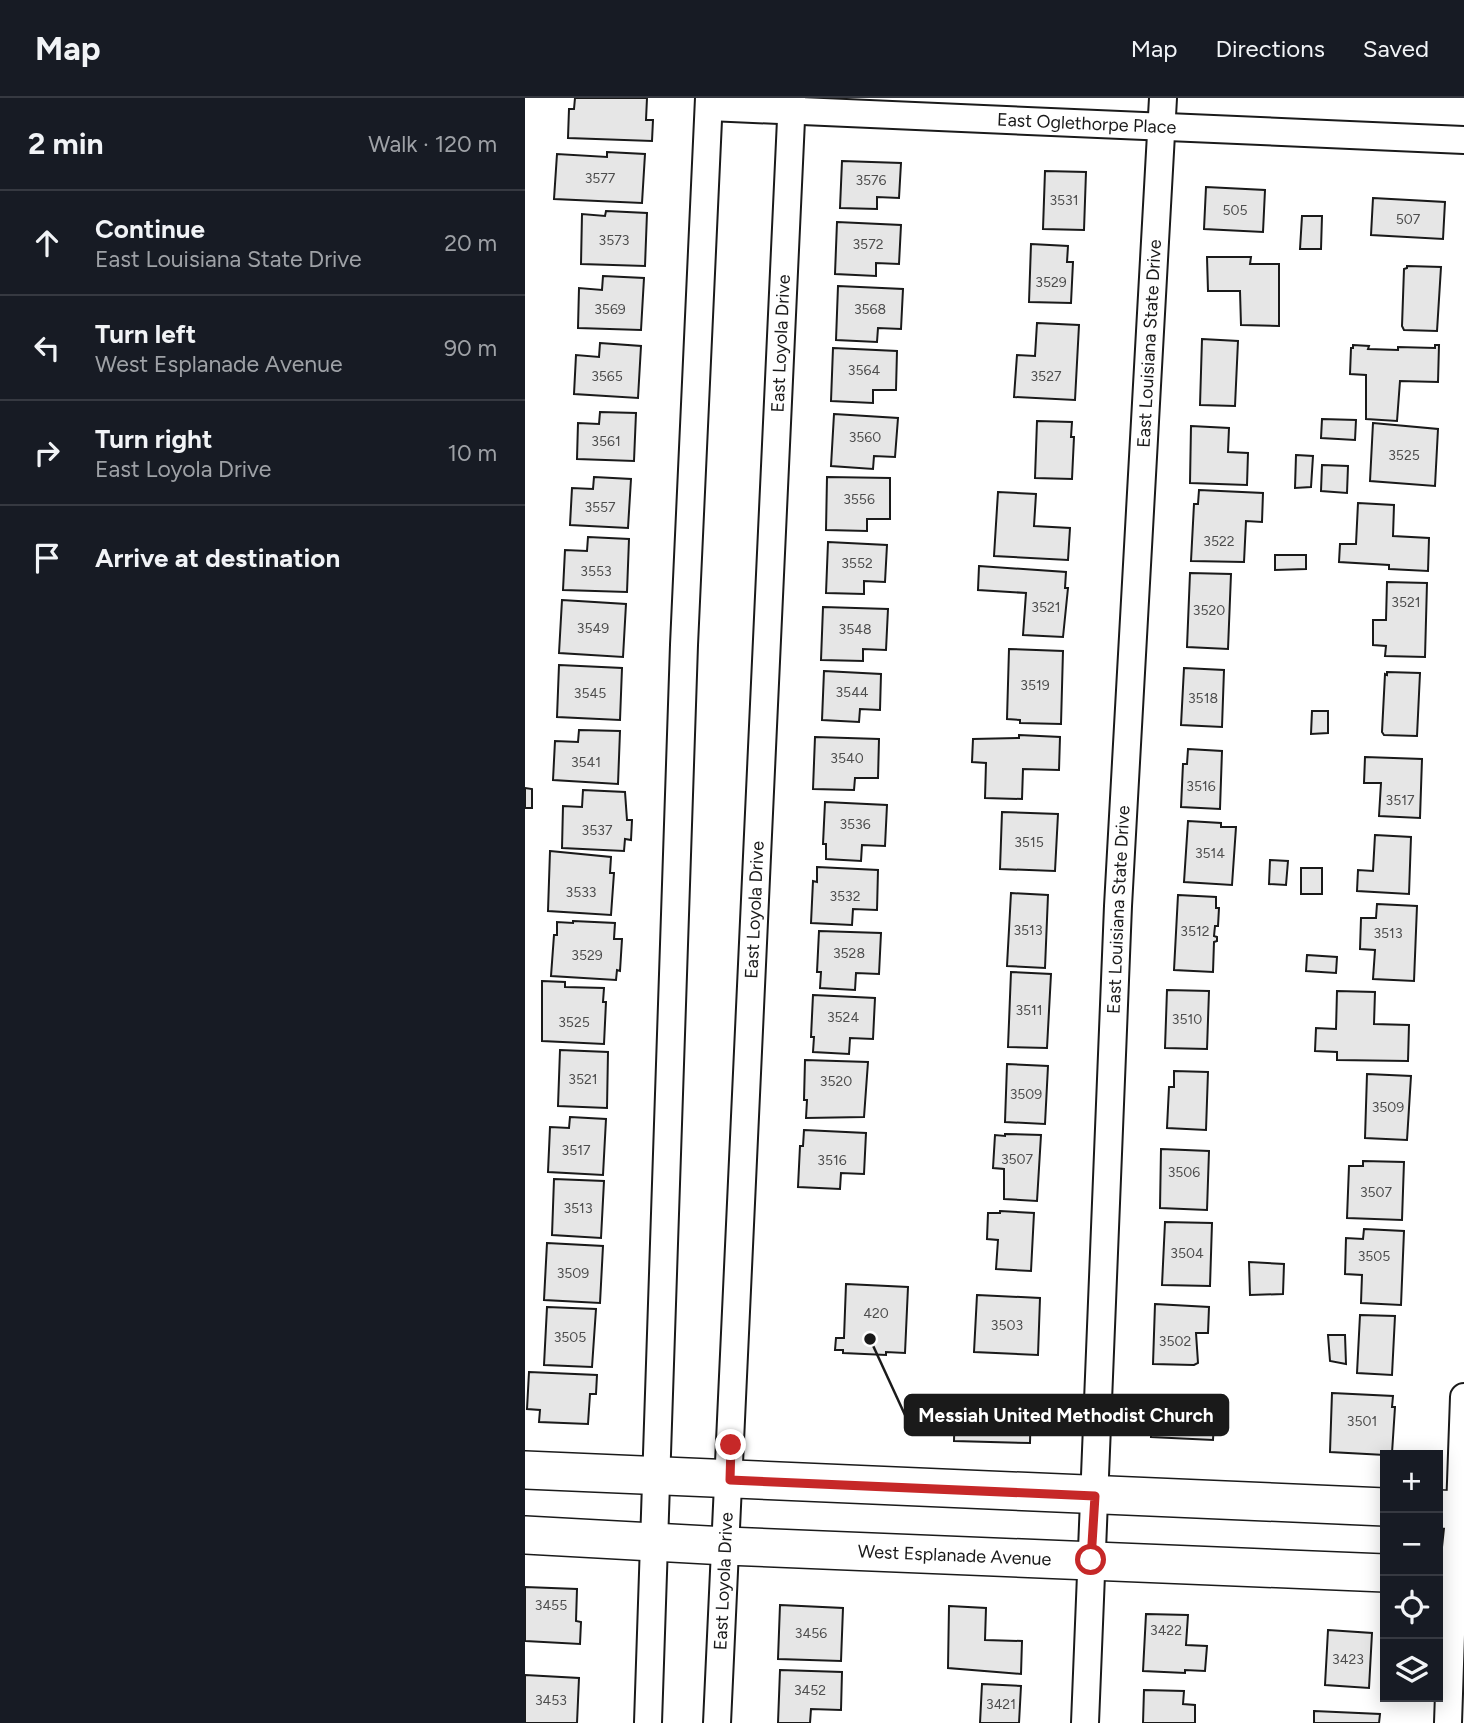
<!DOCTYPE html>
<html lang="en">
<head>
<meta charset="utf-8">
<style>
	body { margin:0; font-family:Figtree,sans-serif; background:#20242c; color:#f1f3f6 }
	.controls { position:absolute; right:21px; bottom:21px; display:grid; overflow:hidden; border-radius:0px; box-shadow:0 4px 18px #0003 }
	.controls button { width:63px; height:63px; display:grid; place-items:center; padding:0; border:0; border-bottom:2px solid #363941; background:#171b24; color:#f1f3f6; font:35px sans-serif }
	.stop { position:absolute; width:21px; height:21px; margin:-16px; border:5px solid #c62828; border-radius:50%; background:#fff }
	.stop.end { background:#c62828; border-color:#fff; box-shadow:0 2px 7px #0008 }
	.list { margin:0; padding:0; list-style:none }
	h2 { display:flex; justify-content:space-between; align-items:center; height:91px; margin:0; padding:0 28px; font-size:30px }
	h2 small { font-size:23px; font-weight:400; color:#9ea1a6 }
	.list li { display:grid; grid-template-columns:46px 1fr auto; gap:21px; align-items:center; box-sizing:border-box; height:105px; padding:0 28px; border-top:2px solid #363941 }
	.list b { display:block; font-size:26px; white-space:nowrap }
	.list p { margin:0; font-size:23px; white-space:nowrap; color:#9ea1a6 }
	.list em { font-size:23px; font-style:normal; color:#9ea1a6 }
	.icon { flex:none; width:38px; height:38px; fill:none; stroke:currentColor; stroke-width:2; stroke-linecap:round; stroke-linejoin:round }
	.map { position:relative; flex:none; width:939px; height:1625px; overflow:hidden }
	header { display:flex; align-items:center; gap:42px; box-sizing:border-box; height:98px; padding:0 35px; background:#171b24; border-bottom:2px solid #363941 }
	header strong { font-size:33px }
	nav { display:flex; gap:38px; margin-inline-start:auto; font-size:24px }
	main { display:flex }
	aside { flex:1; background:#171b24 }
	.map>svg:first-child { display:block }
</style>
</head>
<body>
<header>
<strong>Map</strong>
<nav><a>Map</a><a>Directions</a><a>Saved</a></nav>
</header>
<main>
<aside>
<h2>2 min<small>Walk · 120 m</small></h2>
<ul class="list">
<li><svg class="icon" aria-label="ahead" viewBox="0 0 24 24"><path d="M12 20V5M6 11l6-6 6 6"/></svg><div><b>Continue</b><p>East Louisiana State Drive</p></div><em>20 m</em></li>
<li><svg class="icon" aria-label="left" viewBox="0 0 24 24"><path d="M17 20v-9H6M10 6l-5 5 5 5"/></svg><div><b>Turn left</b><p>West Esplanade Avenue</p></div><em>90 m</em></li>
<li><svg class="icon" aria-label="right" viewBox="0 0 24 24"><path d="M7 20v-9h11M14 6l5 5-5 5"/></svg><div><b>Turn right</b><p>East Loyola Drive</p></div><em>10 m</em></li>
<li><svg class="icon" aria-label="arrive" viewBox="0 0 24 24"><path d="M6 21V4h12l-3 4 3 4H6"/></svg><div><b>Arrive at destination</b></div></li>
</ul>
</aside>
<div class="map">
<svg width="939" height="1625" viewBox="0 0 939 1625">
	<rect width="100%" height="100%" fill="#fff"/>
	<path fill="#e6e6e6" stroke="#1a1a1a" stroke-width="2" d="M 50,0 L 122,0 L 121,22 L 128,22 L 127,43 L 43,40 L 44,11 L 49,11 Z
		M 82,54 L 120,56 L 117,105 L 29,101 L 32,56 L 82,59 Z
		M 317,63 L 376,65 L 374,100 L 352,99 L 352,111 L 315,110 Z
		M 520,73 L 561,74 L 559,132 L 518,131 Z
		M 681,89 L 740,92 L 738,134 L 679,131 Z
		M 848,100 L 920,104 L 918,141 L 846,137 Z
		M 81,113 L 122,115 L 120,168 L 56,166 L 57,116 L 80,118 Z
		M 777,118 L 797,118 L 796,151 L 775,151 Z
		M 312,124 L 376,127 L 374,166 L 351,165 L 351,178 L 310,176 Z
		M 506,146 L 543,148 L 542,164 L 548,164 L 546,205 L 504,204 Z
		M 682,159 L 726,159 L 725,166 L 754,166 L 754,228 L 716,227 L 715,193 L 683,193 Z
		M 882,168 L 916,169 L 912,233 L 879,232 L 877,228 L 879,171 L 882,170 Z
		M 78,178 L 119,180 L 116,232 L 53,230 L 54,190 L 77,192 Z
		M 313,188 L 378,191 L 376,231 L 353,230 L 352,244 L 311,242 Z
		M 512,225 L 554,227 L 550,302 L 489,299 L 492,257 L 510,258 Z
		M 677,241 L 713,243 L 710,308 L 675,307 Z
		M 75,245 L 116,248 L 113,300 L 49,296 L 51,257 L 74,259 Z
		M 828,247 L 844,248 L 843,251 L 873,252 L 873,249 L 910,250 L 910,247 L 914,247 L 913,284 L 875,283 L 872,323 L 841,321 L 841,277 L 825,276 L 826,250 L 828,250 Z
		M 308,250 L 372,253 L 371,292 L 348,292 L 348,305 L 306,303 Z
		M 75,314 L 111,315 L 109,363 L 52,361 L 53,325 L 74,326 Z
		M 309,316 L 373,320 L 370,359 L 349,358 L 348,371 L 306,368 Z
		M 797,321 L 831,322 L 830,342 L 796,340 Z
		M 512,323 L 547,324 L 546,339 L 549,339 L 547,381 L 510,380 Z
		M 848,325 L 913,331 L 910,388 L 845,383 Z
		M 666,328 L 704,330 L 703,354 L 723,355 L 722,387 L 665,385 Z
		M 771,357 L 788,358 L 786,389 L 770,390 Z
		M 797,367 L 823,368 L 822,395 L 796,393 Z
		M 69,379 L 106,381 L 103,430 L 45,427 L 47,390 L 68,391 Z
		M 302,379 L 365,380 L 365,421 L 342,421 L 342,433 L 301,432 Z
		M 674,392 L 738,395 L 737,424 L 721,423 L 719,464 L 666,463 L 669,406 L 673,406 Z
		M 473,394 L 511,396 L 509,428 L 545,430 L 543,462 L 469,458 Z
		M 833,405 L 869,407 L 868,438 L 904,440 L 903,473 L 864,471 L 864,467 L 814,464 L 815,446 L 831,446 Z
		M 63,439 L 104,441 L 102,494 L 38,492 L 40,452 L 62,453 Z
		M 303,444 L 362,447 L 360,484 L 339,483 L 339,496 L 301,495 Z
		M 750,457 L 781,457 L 781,471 L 750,472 Z
		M 454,468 L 541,474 L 540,490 L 543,490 L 538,539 L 498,537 L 501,495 L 453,492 Z
		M 665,475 L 706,476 L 703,551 L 662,549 Z
		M 862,484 L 902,485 L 900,559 L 860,558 L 861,548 L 848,547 L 848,522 L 861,522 Z
		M 37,502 L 101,506 L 98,559 L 34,555 Z
		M 298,509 L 363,511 L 361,552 L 338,551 L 338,563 L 296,562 Z
		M 484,551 L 538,553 L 536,626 L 495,625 L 495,622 L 482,621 Z
		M 34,567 L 97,570 L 95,622 L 32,619 Z
		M 659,570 L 699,572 L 697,629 L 656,627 Z
		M 299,573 L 356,576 L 355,612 L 335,611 L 334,624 L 297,622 Z
		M 862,574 L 895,575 L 892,638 L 859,637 L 857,634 L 860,576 L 862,577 Z
		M 787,613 L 803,613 L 803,635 L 786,636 Z
		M 54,632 L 95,633 L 93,686 L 28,682 L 30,643 L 53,644 Z
		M 494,637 L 535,639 L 534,672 L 498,671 L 497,701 L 460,700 L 461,665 L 447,664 L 448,641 L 494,640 Z
		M 290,639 L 354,641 L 353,680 L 330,680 L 329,692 L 288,691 Z
		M 663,651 L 697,653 L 695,711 L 656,709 L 658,666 L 662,666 Z
		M 840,659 L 897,661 L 895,720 L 854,718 L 856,685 L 839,685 Z
		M 0,690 L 7,691 L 7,710 L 0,710 Z
		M 58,692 L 100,694 L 102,722 L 107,722 L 106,742 L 100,741 L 99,753 L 37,750 L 38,708 L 57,709 Z
		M 300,704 L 362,707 L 360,748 L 337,747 L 336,763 L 301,761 L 301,746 L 298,746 Z
		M 477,714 L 533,716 L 530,773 L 475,771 Z
		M 663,723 L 696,725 L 696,729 L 711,729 L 707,787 L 659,784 Z
		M 850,737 L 886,739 L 884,796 L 832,793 L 833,772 L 848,773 Z
		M 25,753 L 86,759 L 85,775 L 89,775 L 86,817 L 23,813 Z
		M 745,762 L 763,763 L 761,787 L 744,786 Z
		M 292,769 L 353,772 L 352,812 L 328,811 L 327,827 L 286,825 L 288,783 L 292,784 Z
		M 776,770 L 797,770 L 797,796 L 776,796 Z
		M 486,795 L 523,797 L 520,870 L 482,868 Z
		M 653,797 L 691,799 L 691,810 L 694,810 L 693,828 L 690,828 L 689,838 L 692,839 L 692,843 L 689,844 L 688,874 L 649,872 Z
		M 852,806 L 892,808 L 889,883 L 848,881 L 850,852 L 835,851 L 836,820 L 851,820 Z
		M 48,823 L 90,825 L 89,841 L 97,841 L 95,873 L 92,872 L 91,882 L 26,878 L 29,837 L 32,837 L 32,824 L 48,825 Z
		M 294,833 L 356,835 L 354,876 L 331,875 L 330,892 L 295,890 L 296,874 L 292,874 Z
		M 782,857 L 812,859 L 811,875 L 781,873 Z
		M 486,874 L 526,876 L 522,950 L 483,949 Z
		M 17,883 L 40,884 L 40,889 L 79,890 L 78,904 L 81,904 L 79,946 L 17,943 Z
		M 642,892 L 684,893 L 682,951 L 640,950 Z
		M 812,893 L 850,894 L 849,926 L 884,927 L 883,963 L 812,962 L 812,954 L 790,953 L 791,930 L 811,931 Z
		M 288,897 L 350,900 L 348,941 L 325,940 L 324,956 L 288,954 L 289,939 L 286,939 Z
		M 35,952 L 83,954 L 82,1010 L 33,1008 Z
		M 280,962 L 343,964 L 339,1019 L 281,1020 L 282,1002 L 279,1002 Z
		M 482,966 L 523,968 L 520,1026 L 480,1024 Z
		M 649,973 L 683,974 L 681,1032 L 642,1030 L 644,989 L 649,989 Z
		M 842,976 L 886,978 L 882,1042 L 840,1040 Z
		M 45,1019 L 81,1021 L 78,1077 L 23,1074 L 25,1029 L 44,1030 Z
		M 279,1032 L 341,1035 L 339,1076 L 316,1075 L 315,1091 L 273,1089 L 275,1048 L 278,1048 Z
		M 480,1036 L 516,1037 L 512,1103 L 479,1101 L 479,1071 L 468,1070 L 470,1037 L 480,1038 Z
		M 636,1051 L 684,1053 L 682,1112 L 635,1110 Z
		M 838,1063 L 879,1064 L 877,1122 L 822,1120 L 824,1068 L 838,1068 Z
		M 29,1081 L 79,1083 L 76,1140 L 27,1137 Z
		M 475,1113 L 509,1115 L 506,1173 L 471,1171 L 473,1142 L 462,1141 L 463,1115 L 475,1115 Z
		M 640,1124 L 687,1125 L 685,1188 L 637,1187 Z
		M 839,1131 L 879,1133 L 876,1207 L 836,1205 L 837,1177 L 820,1176 L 821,1140 L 838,1141 Z
		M 22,1145 L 78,1148 L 75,1205 L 19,1202 Z
		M 724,1164 L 759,1166 L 758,1196 L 725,1197 Z
		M 321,1186 L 383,1189 L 380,1255 L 361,1254 L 361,1257 L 318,1255 L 318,1252 L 310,1252 L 311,1240 L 319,1240 Z
		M 452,1197 L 515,1200 L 513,1257 L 449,1254 Z
		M 630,1206 L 684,1209 L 683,1235 L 671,1235 L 673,1265 L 669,1267 L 628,1266 Z
		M 22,1209 L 71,1211 L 67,1269 L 19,1267 Z
		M 835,1217 L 870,1218 L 867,1277 L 832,1275 Z
		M 803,1237 L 820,1237 L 821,1266 L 805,1263 Z
		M 4,1274 L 72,1277 L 71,1296 L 65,1296 L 63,1326 L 14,1324 L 15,1312 L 2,1311 Z
		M 807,1295 L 868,1298 L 867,1309 L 870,1309 L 867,1355 L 860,1357 L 805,1354 Z
		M 430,1303 L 506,1305 L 505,1345 L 429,1343 Z
		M 628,1304 L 690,1306 L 688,1342 L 626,1339 Z
		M 0,1489 L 52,1491 L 51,1523 L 56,1524 L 55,1546 L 0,1543 Z
		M 255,1507 L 318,1510 L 316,1563 L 253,1561 Z
		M 424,1508 L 461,1510 L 460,1542 L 497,1543 L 496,1576 L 423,1570 Z
		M 621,1516 L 663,1517 L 661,1547 L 682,1548 L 680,1573 L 660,1572 L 660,1575 L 618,1573 Z
		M 803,1532 L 847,1535 L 844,1590 L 800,1587 Z
		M 255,1572 L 317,1574 L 316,1612 L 286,1611 L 285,1625 L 253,1625 Z
		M 0,1577 L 54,1580 L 52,1625 L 0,1625 Z
		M 457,1586 L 496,1588 L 494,1625 L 455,1625 Z
		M 619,1592 L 659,1593 L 658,1606 L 670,1607 L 670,1625 L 618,1625 Z
		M 789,1613 L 855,1616 L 854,1625 L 789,1625 Z"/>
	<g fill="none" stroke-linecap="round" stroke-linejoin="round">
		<defs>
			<g id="street">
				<path id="s1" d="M 184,9 L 939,42"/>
				<path d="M 123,1625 L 159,547 L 184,0"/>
				<path id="s2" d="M 192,1625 L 267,0"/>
				<path id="s3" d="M 560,1625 L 593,808 L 638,0"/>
				<path d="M 923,1625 L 928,1478 L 935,1412 L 939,1299"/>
			</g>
			<g id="secondary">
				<path d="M 0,1372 L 860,1409"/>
				<path d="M 913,1411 L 939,1412"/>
				<path id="s4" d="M 0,1437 L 201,1448 L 860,1475"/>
				<path d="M 913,1477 L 939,1479"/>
			</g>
		</defs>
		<use href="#street" stroke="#1a1a1a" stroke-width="30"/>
		<use href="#secondary" stroke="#1a1a1a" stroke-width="40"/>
		<use href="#street" stroke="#fff" stroke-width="26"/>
		<use href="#secondary" stroke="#fff" stroke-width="37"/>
	</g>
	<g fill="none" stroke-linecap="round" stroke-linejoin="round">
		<path stroke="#c62828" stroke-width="9" d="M 206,1347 L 205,1382 L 570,1398 L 566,1462"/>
	</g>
	<g text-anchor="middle" stroke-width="5" stroke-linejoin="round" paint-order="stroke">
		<g font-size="14" fill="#4d4d4d">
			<text x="75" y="85">3577</text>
			<text x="346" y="87">3576</text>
			<text x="539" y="107">3531</text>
			<text x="710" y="117">505</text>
			<text x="883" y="126">507</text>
			<text x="89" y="147">3573</text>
			<text x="343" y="151">3572</text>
			<text x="526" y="189">3529</text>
			<text x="85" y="216">3569</text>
			<text x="345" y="216">3568</text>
			<text x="339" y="277">3564</text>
			<text x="82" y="283">3565</text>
			<text x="521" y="283">3527</text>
			<text x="340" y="344">3560</text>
			<text x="81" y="348">3561</text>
			<text x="879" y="362">3525</text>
			<text x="334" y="406">3556</text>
			<text x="75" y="414">3557</text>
			<text x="694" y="448">3522</text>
			<text x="332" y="470">3552</text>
			<text x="71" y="478">3553</text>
			<text x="881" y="509">3521</text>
			<text x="521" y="514">3521</text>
			<text x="684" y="517">3520</text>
			<text x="68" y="535">3549</text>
			<text x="330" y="536">3548</text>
			<text x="510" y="592">3519</text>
			<text x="327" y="599">3544</text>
			<text x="65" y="600">3545</text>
			<text x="678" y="605">3518</text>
			<text x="322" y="665">3540</text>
			<text x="61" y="669">3541</text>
			<text x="676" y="693">3516</text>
			<text x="875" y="707">3517</text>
			<text x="330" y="731">3536</text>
			<text x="72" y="737">3537</text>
			<text x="504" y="749">3515</text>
			<text x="685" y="760">3514</text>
			<text x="56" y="799">3533</text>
			<text x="320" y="803">3532</text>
			<text x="503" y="837">3513</text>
			<text x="670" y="838">3512</text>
			<text x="863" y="840">3513</text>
			<text x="324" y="860">3528</text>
			<text x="62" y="862">3529</text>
			<text x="504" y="917">3511</text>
			<text x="318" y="924">3524</text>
			<text x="662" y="926">3510</text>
			<text x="49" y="929">3525</text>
			<text x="58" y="986">3521</text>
			<text x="311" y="988">3520</text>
			<text x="501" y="1001">3509</text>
			<text x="863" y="1014">3509</text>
			<text x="51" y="1057">3517</text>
			<text x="492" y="1066">3507</text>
			<text x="307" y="1067">3516</text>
			<text x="659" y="1079">3506</text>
			<text x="851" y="1099">3507</text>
			<text x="53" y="1115">3513</text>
			<text x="662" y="1160">3504</text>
			<text x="849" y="1163">3505</text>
			<text x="48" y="1180">3509</text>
			<text x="351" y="1220">420</text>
			<text x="482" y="1232">3503</text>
			<text x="45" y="1244">3505</text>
			<text x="650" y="1248">3502</text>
			<text x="837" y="1328">3501</text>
			<text x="26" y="1512">3455</text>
			<text x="641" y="1537">3422</text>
			<text x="286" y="1540">3456</text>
			<text x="823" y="1566">3423</text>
			<text x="285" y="1597">3452</text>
			<text x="26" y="1607">3453</text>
			<text x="476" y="1611">3421</text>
		</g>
		<g font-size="18" fill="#1a1a1a" stroke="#fff">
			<text dy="6" stroke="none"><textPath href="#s1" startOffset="378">East Oglethorpe Place</textPath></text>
			<text dy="6" stroke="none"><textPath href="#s2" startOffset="1381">East Loyola Drive</textPath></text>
			<text dy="6" stroke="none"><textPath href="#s3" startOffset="1381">East Louisiana State Drive</textPath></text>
			<text dy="6" stroke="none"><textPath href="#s3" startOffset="814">East Louisiana State Drive</textPath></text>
			<text dy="6" stroke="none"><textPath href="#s2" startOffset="814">East Loyola Drive</textPath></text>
			<text dy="6" stroke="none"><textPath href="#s4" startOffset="430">West Esplanade Avenue</textPath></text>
			<text dy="6" stroke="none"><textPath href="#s2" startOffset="142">East Loyola Drive</textPath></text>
		</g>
	</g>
	<path fill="none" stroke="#1a1a1a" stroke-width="2.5" d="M345 1241L380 1317"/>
	<circle fill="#1a1a1a" stroke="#fff" stroke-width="2.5" cx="345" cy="1241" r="7"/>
	<rect fill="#1a1a1a" stroke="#1a1a1a" stroke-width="2.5" x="380" y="1297" width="323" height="40" rx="7"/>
	<g font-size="19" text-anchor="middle" font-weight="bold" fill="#fff">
		<text x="541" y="1324">Messiah United Methodist Church</text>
	</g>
</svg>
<div class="controls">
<button>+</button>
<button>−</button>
<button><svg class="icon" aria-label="locate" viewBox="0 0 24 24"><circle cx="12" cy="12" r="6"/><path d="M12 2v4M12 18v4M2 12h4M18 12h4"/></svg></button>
<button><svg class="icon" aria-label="layers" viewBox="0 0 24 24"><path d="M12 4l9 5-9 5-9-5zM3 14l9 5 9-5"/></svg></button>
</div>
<div class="stop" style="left:566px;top:1462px"></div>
<div class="stop end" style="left:206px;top:1347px"></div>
</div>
</main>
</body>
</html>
